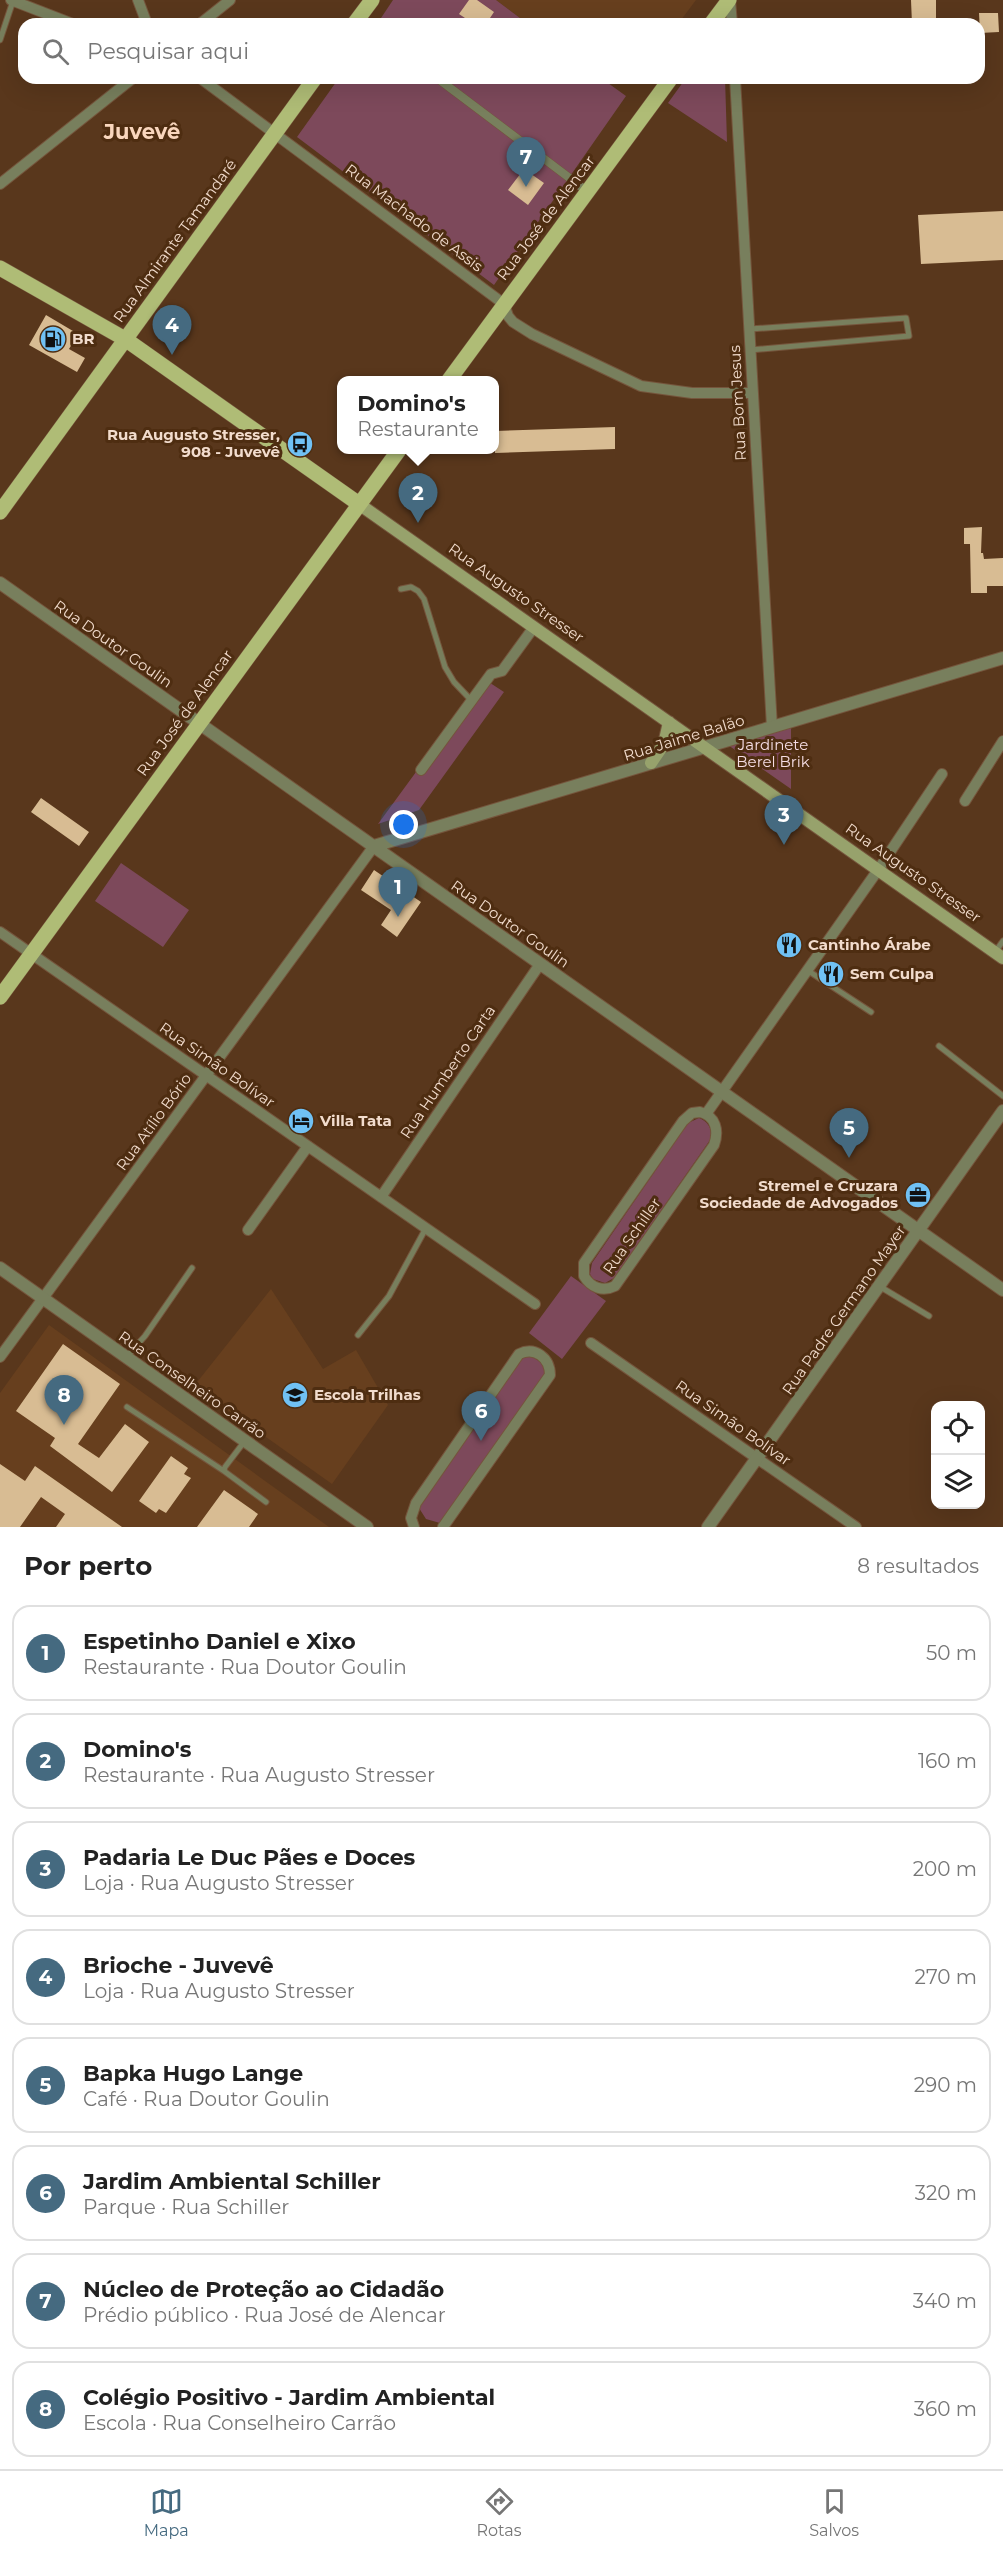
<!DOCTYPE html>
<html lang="pt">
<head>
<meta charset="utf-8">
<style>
	body { margin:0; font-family:Montserrat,sans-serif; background:#f6f6f6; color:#222 }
	.controls { position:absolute; right:18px; bottom:18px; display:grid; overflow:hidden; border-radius:12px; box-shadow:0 6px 24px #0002 }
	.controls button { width:54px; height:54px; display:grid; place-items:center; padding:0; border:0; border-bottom:2px solid #e0e0e0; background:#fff; color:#222; font:30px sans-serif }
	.you { position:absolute; left:404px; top:825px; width:21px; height:21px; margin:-15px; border:4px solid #fff; border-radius:50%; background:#1a73e8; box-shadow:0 0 0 9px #1a73e833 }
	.badge { display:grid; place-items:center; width:39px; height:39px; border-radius:50%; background:#456a80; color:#fff; font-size:20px; font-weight:700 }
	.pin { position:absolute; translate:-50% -50px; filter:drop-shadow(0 2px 3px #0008) }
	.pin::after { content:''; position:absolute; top:32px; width:21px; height:18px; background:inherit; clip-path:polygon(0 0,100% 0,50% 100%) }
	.popup { position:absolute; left:337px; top:376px; width:162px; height:78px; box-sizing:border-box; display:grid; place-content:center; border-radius:12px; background:#fff; filter:drop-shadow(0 2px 4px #0005); font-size:20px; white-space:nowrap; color:#767676 }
	.popup b { font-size:22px; color:#222 }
	.popup::after { content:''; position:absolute; left:50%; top:100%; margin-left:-12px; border:12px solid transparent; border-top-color:#fff }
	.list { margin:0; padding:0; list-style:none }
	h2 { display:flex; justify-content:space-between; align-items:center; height:78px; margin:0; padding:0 24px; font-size:26px }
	h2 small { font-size:20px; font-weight:400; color:#767676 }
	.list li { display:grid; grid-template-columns:39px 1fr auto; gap:18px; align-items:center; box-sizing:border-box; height:96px; margin:0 12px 12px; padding:0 12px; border:2px solid #e0e0e0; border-radius:18px }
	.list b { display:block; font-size:22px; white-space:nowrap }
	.list p { margin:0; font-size:20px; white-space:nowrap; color:#767676 }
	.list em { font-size:20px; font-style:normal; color:#767676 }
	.icon { flex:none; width:33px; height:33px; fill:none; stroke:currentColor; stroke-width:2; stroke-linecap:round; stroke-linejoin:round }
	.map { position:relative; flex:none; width:1003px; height:1527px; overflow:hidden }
	.search { position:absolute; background:#fff; box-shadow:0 6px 24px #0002; left:18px; right:18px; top:18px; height:66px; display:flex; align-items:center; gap:15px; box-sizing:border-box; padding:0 21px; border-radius:18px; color:#767676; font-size:22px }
	.sheet { height:942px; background:#fff }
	nav { display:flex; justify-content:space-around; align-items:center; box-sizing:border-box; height:84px; border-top:2px solid #e0e0e0; background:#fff; font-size:16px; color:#767676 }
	nav a { display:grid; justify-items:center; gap:3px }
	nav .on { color:#456a80 }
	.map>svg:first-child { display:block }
</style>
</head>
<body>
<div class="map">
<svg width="1003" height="1527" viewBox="0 0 1003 1527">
	<rect width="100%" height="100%" fill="#59371c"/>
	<path fill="#673f1e" d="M 496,0 L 696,0 L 678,24 L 528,24 Z
		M 271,1289 L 323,1369 L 356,1350 L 388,1405 L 332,1484 L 194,1386 Z
		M 49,1325 L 329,1527 L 0,1527 L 0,1393 Z"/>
	<path fill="#7d495b" d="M 393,0 L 496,0 L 528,24 L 377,24 Z
		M 339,78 L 601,78 L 626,96 L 494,285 L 297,137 Z
		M 686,78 L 725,78 L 727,142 L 668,103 Z
		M 484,679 L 504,692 L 419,810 L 378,824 Z
		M 791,728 L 791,789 L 728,745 Z
		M 121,863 L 189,910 L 163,947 L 95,901 Z
		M 699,1118 C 709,1122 713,1130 710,1140 L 614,1278 L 605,1283 L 593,1279 L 590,1274 L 592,1263 L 688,1123 Z
		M 571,1276 L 606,1301 L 562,1359 L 529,1333 Z
		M 527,1356 L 533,1357 L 543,1364 L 545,1375 L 440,1523 L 426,1519 L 419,1508 L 521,1358 Z"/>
	<path fill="#d8bc93" d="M 469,0 L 477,0 L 494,12 L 486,24 L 474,24 L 459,14 Z
		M 911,0 L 936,0 L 936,24 L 912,24 Z
		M 979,13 L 998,13 L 999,32 L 980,33 Z
		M 524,169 L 544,183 L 528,205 L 508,190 Z
		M 1003,211 L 1003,260 L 921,264 L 918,215 Z
		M 46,315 L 78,334 L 69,349 L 85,358 L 77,372 L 29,345 Z
		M 615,427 L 615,449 L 495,453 L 495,431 Z
		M 982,527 L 981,553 L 983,553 L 984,559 L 1003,558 L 1003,586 L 987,586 L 987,593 L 971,593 L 970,544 L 964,544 L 964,528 Z
		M 41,798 L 89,832 L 79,846 L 31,812 Z
		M 374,870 L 421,902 L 397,937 L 381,925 L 391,910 L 361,890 Z
		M 63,1344 L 120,1384 L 78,1444 L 99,1458 L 125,1424 L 149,1442 L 112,1492 L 50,1446 L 55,1438 L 16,1411 Z
		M 171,1456 L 188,1468 L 184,1474 L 191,1478 L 166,1513 L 159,1509 L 156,1513 L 139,1501 Z
		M 0,1464 L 25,1481 L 35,1466 L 122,1527 L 56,1527 L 65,1514 L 41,1497 L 20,1527 L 0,1527 Z
		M 224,1490 L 258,1514 L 249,1527 L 197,1527 Z"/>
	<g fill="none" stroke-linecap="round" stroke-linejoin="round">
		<defs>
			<path id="service" d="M 0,40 L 13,1
				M 750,329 L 906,318 L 909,336 L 750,350
				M 401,589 L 411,587 L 418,591 L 424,599 L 445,667 L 454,682 L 471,700
				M 995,952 L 1003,941
				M 807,970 L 871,1012
				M 939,1046 L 1003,1096
				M 879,1286 L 929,1316
				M 358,1335 L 389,1296 L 426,1228
				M 127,1356 L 145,1336 L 192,1268
				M 127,1407 L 224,1471
				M 244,1442 L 225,1467 L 224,1471 L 266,1502"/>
			<path id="pedestrian" d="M 437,78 L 588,192"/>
			<path id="minor" d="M 11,0 L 73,24
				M 138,0 L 147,24
				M 730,0 L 732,24
				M 200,24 L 230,0
				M 200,78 L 504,304 L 508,316 L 513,322 L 532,334 L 641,386 L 692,393 L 752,393
				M 735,78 L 772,727
				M 0,184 L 133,78
				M 421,770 L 491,674 L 502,671 L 534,627
				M 965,801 L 1003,741
				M 0,932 L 535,1304
				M 700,1112 C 716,1116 719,1131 714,1145 L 615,1286 C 603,1292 591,1288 584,1276 L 584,1263 L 683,1121 L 692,1113 Z
				M 706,1114 L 878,870 L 942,774
				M 381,1197 L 540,964
				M 248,1230 L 308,1146
				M 591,1343 L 856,1527
				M 0,1357 L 374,846
				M 414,1527 L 411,1518 L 416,1503 L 519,1354 C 535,1346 550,1358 550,1375 L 443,1527"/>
			<path id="tertiary" d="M 0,583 L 1003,1290
				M 374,846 L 1003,658
				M 0,1268 L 367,1527
				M 708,1527 L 1003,1111"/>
			<path id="secondary" d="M 359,504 L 1003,958
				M 651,763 L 664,744 L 669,722"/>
			<path id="primary" d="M 354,24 L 372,0
				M 711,24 L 729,0
				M 0,268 L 125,339 L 359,504
				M 449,380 L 671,78
				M 0,512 L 315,78
				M 0,997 L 399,450"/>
		</defs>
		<use href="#service" stroke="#75553c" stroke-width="7"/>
		<use href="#pedestrian" stroke="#75553c" stroke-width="9"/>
		<use href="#minor" stroke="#75553c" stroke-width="12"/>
		<use href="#tertiary" stroke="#75553c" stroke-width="14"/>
		<use href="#secondary" stroke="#75553c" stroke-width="14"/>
		<use href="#primary" stroke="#75553c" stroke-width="16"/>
		<use href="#service" stroke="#787f5d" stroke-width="5"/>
		<use href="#pedestrian" stroke="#787f5d" stroke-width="8"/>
		<use href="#minor" stroke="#787f5d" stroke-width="10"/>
		<use href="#tertiary" stroke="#787f5d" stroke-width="12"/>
		<use href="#secondary" stroke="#97a26c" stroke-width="12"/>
		<use href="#primary" stroke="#afbc76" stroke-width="15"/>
	</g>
	<defs>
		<symbol id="fuel-disc" viewBox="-11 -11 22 22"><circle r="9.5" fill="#70c1f4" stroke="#4e2d11"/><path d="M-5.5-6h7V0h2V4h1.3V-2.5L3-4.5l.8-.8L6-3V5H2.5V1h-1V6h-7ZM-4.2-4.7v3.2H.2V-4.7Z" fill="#111"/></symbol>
		<symbol id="bus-disc" viewBox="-11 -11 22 22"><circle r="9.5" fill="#70c1f4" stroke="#4e2d11"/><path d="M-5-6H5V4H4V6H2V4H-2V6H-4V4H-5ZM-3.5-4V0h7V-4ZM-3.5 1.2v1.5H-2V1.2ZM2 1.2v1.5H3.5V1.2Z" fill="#111"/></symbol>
		<symbol id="restaurant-disc" viewBox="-11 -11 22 22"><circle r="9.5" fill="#70c1f4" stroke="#4e2d11"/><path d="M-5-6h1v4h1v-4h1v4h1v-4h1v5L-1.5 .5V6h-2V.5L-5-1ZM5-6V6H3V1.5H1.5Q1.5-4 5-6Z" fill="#111"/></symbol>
		<symbol id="hotel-disc" viewBox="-11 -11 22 22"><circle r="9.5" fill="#70c1f4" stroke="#4e2d11"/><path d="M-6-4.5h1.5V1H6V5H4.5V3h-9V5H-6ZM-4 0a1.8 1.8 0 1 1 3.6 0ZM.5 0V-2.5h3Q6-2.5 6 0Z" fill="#111"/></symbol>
		<symbol id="office-disc" viewBox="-11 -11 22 22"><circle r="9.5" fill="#70c1f4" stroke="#4e2d11"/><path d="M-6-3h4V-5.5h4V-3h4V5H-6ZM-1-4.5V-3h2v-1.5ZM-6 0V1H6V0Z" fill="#111"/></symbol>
		<symbol id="school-disc" viewBox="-11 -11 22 22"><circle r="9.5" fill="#70c1f4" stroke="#4e2d11"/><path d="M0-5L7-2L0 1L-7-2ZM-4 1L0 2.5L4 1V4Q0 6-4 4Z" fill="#111"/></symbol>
	</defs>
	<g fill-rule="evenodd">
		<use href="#fuel-disc" x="38" y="324" width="30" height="30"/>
		<use href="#bus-disc" x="285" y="429" width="30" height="30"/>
		<use href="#restaurant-disc" x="774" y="930" width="30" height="30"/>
		<use href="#restaurant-disc" x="816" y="959" width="30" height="30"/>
		<use href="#hotel-disc" x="286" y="1106" width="30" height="30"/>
		<use href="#office-disc" x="903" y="1180" width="30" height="30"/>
		<use href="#school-disc" x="280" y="1380" width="30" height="30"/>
	</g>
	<g text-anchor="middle" stroke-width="6" stroke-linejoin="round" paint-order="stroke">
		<g font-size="15" fill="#f2dccd" stroke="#4e2d11">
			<text transform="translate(414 218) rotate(37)" y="5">Rua Machado de Assis</text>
			<text transform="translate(546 218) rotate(-53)" y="5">Rua José de Alencar</text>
			<text transform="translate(175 241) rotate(-54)" y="5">Rua Almirante Tamandaré</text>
			<text transform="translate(738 403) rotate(-93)" y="5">Rua Bom Jesus</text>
			<text transform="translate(516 593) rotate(35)" y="5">Rua Augusto Stresser</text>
			<text transform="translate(113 644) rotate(35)" y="5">Rua Doutor Goulin</text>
			<text transform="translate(185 713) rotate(-54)" y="5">Rua José de Alencar</text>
			<text transform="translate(684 738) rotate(-17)" y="5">Rua Jaime Balão</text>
			<text transform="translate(913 873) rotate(35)" y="5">Rua Augusto Stresser</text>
			<text transform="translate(510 924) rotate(35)" y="5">Rua Doutor Goulin</text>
			<text transform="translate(217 1065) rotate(35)" y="5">Rua Simão Bolívar</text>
			<text transform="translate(448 1072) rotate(-56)" y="5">Rua Humberto Carta</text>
			<text transform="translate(154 1122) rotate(-54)" y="5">Rua Atílio Bório</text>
			<text transform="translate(632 1236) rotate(-55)" y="5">Rua Schiller</text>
			<text transform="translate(844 1310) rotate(-55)" y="5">Rua Padre Germano Mayer</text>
			<text transform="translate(192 1385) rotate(35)" y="5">Rua Conselheiro Carrão</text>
			<text transform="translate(733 1423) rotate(35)" y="5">Rua Simão Bolívar</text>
		</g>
		<g font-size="15" font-weight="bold" fill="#f2dccd" stroke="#4e2d11" text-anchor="start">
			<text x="72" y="344">BR</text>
			<text x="280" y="440" text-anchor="end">Rua Augusto Stresser,<tspan x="280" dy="17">908 - Juvevê</tspan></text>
			<text x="808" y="950">Cantinho Árabe</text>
			<text x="850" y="979">Sem Culpa</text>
			<text x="320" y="1126">Villa Tata</text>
			<text x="898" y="1191" text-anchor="end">Stremel e Cruzara<tspan x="898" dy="17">Sociedade de Advogados</tspan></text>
			<text x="314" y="1400">Escola Trilhas</text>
		</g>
		<g font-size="15" fill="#f5dde4" stroke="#4e2d11">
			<text x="773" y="750">Jardinete<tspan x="773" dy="17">Berel Brik</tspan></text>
		</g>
		<g font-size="21" font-weight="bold" fill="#f9d6bd" stroke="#4e2d11">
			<text x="142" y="139">Juvevê</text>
		</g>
	</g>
</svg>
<div class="controls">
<button><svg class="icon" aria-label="locate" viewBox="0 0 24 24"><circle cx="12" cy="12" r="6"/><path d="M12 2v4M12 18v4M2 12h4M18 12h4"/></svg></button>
<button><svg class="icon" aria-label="layers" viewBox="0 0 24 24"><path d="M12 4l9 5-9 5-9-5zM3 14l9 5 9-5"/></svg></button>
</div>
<div class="you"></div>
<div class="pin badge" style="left:398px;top:917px">1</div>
<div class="pin badge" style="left:418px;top:523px">2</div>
<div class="popup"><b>Domino's</b>Restaurante</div>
<div class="pin badge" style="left:784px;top:845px">3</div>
<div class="pin badge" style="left:172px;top:355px">4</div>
<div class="pin badge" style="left:849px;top:1158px">5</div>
<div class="pin badge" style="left:481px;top:1441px">6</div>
<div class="pin badge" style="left:526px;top:187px">7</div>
<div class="pin badge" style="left:64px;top:1425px">8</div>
<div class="search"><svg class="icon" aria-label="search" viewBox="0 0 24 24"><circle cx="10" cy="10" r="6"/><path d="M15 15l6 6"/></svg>Pesquisar aqui</div>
</div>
<section class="sheet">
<h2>Por perto<small>8 resultados</small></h2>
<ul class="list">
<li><span class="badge">1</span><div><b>Espetinho Daniel e Xixo</b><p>Restaurante · Rua Doutor Goulin</p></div><em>50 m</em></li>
<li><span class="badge">2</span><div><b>Domino's</b><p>Restaurante · Rua Augusto Stresser</p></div><em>160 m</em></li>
<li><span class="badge">3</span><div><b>Padaria Le Duc Pães e Doces</b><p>Loja · Rua Augusto Stresser</p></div><em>200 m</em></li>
<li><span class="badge">4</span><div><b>Brioche - Juvevê</b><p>Loja · Rua Augusto Stresser</p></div><em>270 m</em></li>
<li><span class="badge">5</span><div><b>Bapka Hugo Lange</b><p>Café · Rua Doutor Goulin</p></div><em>290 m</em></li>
<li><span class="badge">6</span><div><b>Jardim Ambiental Schiller</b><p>Parque · Rua Schiller</p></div><em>320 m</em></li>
<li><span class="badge">7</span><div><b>Núcleo de Proteção ao Cidadão</b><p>Prédio público · Rua José de Alencar</p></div><em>340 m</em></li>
<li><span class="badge">8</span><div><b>Colégio Positivo - Jardim Ambiental</b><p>Escola · Rua Conselheiro Carrão</p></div><em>360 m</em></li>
</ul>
</section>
<nav>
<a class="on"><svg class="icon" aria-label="map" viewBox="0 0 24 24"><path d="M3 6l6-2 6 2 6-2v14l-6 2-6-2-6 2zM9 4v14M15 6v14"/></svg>Mapa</a>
<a><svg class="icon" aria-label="directions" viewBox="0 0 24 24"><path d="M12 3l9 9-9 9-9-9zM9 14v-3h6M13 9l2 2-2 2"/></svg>Rotas</a>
<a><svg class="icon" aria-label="saved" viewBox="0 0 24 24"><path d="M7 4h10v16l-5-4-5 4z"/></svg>Salvos</a>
</nav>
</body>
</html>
